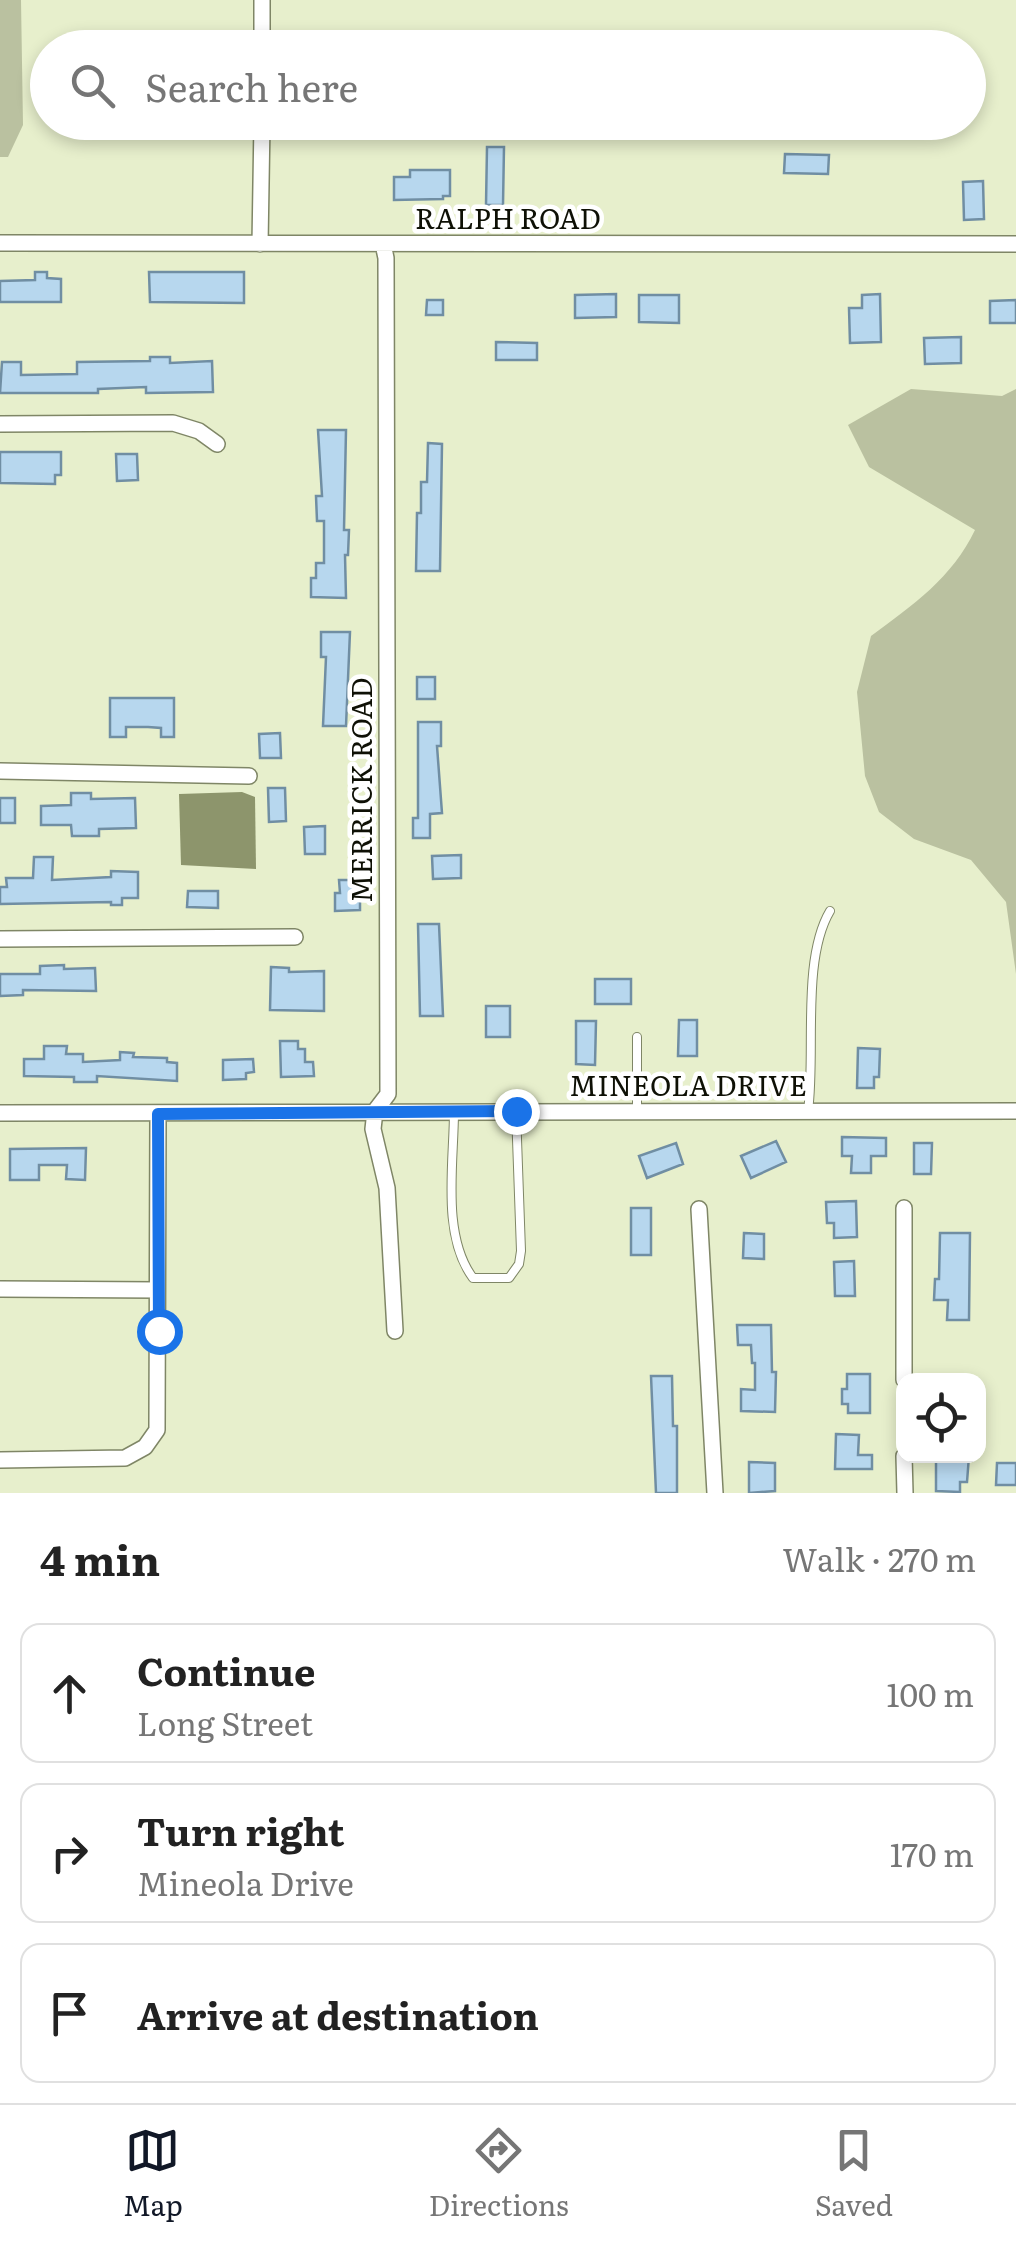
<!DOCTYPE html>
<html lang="en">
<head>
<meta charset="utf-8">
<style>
	body { margin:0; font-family:Literata,serif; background:#f2f2f2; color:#222 }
	.controls { position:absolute; right:30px; bottom:30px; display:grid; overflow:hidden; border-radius:20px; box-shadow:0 5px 15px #0003 }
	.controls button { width:90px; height:90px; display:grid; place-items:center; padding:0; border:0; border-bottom:2px solid #e0e0e0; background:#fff; color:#222; font:50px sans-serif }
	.stop { position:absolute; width:30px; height:30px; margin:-22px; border:8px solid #1a73e8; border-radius:50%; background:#fff }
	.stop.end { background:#1a73e8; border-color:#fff; box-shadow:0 2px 10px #0008 }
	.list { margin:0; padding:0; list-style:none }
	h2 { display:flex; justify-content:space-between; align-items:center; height:130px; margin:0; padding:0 40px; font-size:42px }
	h2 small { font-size:32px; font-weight:400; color:#767676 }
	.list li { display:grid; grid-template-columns:65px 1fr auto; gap:30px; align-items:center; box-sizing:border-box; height:140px; margin:0 20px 20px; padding:0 20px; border:2px solid #e0e0e0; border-radius:20px }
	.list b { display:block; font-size:38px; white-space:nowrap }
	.list p { margin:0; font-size:32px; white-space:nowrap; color:#767676 }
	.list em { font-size:32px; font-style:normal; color:#767676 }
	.icon { flex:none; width:55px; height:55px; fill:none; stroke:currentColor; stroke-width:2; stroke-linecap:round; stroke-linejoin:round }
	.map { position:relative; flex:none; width:1016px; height:1493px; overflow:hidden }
	.search { position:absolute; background:#fff; box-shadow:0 5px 15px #0003; left:30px; right:30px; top:30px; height:110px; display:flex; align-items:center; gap:25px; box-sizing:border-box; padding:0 35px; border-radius:55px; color:#767676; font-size:38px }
	.sheet { height:610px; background:#fff }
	nav { display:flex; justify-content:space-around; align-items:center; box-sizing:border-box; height:140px; border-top:2px solid #e0e0e0; background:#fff; font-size:28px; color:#767676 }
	nav a { display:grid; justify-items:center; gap:5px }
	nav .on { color:#111827 }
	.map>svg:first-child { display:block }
</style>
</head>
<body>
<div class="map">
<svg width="1016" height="1493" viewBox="0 0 1016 1493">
	<rect width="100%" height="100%" fill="#e7efcc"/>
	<path fill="#bac1a0" d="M 0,0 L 21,0 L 23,125 L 8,157 L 0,157 Z
		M 911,389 L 1002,396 L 1016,389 L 1016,974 L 1006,902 L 971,860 L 914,839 L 879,812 L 865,776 L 857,692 L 871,636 C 913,605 952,578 975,530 L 869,467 L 848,425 Z"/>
	<path fill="#8d956c" d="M 242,792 L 255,797 L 256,869 L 181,865 L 179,794 Z"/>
	<path fill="#b7d7ee" stroke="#708ea3" stroke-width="2.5" d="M 528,122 L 564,122 L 563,138 L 528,138 Z
		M 487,147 L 504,147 L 503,205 L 486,205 Z
		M 785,154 L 829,155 L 828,174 L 784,173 Z
		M 410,170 L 450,170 L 450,196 L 443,196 L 443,199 L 394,200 L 394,177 L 410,177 Z
		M 983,181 L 984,219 L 964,220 L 963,182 Z
		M 35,272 L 47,272 L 47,278 L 61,279 L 61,302 L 0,302 L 0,281 L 35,280 Z
		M 149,272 L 244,272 L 244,303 L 150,302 Z
		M 616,294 L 616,317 L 575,318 L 575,295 Z
		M 880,294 L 881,342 L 850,343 L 849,308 L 862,308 L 862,295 Z
		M 639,295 L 679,295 L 679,323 L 639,322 Z
		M 427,300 L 443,300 L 443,315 L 426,315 Z
		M 1016,300 L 1016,323 L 990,323 L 990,301 Z
		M 961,337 L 961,363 L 925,364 L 924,338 Z
		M 496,342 L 537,343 L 537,360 L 496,360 Z
		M 150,357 L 170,357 L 170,363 L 212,361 L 213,392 L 146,393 L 146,387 L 98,389 L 98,393 L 0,393 L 2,362 L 21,362 L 21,375 L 77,374 L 77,362 L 150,361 Z
		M 318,430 L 346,430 L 344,530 L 349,530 L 348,555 L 345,555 L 346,598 L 311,597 L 311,578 L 316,578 L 316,563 L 324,563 L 324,521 L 317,521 L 316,496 L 322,496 Z
		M 428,443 L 442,444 L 440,571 L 416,571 L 417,513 L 421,513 L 421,482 L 427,482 Z
		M 0,452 L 61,452 L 61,475 L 55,475 L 55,484 L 0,483 Z
		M 116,454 L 137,454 L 138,480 L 117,481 Z
		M 321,632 L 350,632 L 346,726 L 323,726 L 326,657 L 321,657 Z
		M 417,677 L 435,677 L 435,699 L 417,699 Z
		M 110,698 L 174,698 L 174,737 L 161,737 L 161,728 L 148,727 L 126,727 L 126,737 L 110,737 Z
		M 418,722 L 441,722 L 441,746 L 437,746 L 442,813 L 430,814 L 430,838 L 413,838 L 413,818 L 418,818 Z
		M 280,733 L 281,758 L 260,758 L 259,734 Z
		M 268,788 L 285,788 L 286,821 L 269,822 Z
		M 71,793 L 91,793 L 91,799 L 135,798 L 136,828 L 99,829 L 99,836 L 72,836 L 71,825 L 41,825 L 41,806 L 71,805 Z
		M 0,798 L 15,798 L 15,823 L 0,823 Z
		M 325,826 L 325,854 L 305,854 L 304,827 Z
		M 461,855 L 461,878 L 433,879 L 432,856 Z
		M 34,857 L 53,857 L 52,880 L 111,877 L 111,871 L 138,872 L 138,898 L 122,898 L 122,905 L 111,905 L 111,902 L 0,904 L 0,887 L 7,887 L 6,878 L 33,878 Z
		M 339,880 L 360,880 L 360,910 L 335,911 L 335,893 L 340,893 Z
		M 188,891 L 218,891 L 218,908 L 187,907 Z
		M 418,924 L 439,924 L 443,1016 L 420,1016 Z
		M 64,965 L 64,969 L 95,968 L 96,991 L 23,990 L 23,995 L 0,996 L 0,974 L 40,974 L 40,966 Z
		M 271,967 L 289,968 L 289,972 L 324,971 L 324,1011 L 270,1010 Z
		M 595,979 L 631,979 L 631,1004 L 595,1004 Z
		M 486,1006 L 510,1006 L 510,1037 L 486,1037 Z
		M 679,1020 L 697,1020 L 697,1056 L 678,1056 Z
		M 576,1021 L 596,1021 L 595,1065 L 576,1064 Z
		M 280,1041 L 298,1041 L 298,1049 L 305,1049 L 305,1062 L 313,1062 L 314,1076 L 281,1077 Z
		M 44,1046 L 67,1046 L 66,1054 L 83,1054 L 83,1062 L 120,1060 L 120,1052 L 134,1053 L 133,1057 L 167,1058 L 167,1062 L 177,1063 L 177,1081 L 97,1076 L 97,1082 L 74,1082 L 74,1077 L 24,1076 L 24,1059 L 44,1059 Z
		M 858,1048 L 880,1049 L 879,1077 L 874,1077 L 874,1088 L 857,1088 Z
		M 253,1059 L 254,1072 L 246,1073 L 246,1079 L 223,1080 L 223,1060 Z
		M 842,1137 L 886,1138 L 886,1156 L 871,1156 L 871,1173 L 851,1173 L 852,1156 L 842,1156 Z
		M 776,1141 L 786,1162 L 751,1178 L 741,1156 Z
		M 676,1143 L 683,1164 L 647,1178 L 639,1156 Z
		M 914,1143 L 932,1143 L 931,1174 L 914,1174 Z
		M 86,1148 L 85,1180 L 66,1179 L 67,1165 L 39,1165 L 39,1180 L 10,1180 L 10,1149 Z
		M 856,1201 L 857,1237 L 834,1238 L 834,1223 L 827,1223 L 826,1202 Z
		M 631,1208 L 651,1208 L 651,1255 L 631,1255 Z
		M 744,1233 L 764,1234 L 764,1259 L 743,1258 Z
		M 940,1233 L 970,1233 L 969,1320 L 947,1320 L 948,1300 L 934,1300 L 935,1279 L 939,1279 Z
		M 854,1261 L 855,1296 L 835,1296 L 834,1262 Z
		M 737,1325 L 771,1325 L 772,1372 L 776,1372 L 775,1412 L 741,1411 L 741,1389 L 755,1390 L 755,1363 L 752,1363 L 751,1345 L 738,1345 Z
		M 847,1374 L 870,1374 L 870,1413 L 848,1413 L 848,1404 L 842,1404 L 842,1389 L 847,1389 Z
		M 651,1376 L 672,1376 L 673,1426 L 677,1426 L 677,1493 L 656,1493 Z
		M 836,1434 L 859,1435 L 858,1455 L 872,1455 L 872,1469 L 835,1469 Z
		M 936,1456 L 969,1456 L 967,1482 L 960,1482 L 960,1492 L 936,1491 Z
		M 749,1462 L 775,1463 L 775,1491 L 749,1493 Z
		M 997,1463 L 1016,1463 L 1016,1485 L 996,1485 Z"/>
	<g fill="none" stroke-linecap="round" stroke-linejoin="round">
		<defs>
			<path id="lane" d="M 454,1111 C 454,1163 441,1235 473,1278 L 509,1278 L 519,1264 L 521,1251 L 516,1111
				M 637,1111 L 637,1037
				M 808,1111 C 816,1054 801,960 830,911"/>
			<path id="street" d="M 262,0 L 262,48
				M 0,243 L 1016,244
				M 260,244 L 262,122
				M 383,244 L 386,258 L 388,1094 L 375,1111 L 373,1129 L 387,1188 L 395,1331
				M 0,424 L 173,423 L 199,431 L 217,444
				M 0,771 L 249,776
				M 0,939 L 295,937
				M 0,1113 L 1016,1111
				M 904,1208 L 904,1380
				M 699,1209 L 715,1493
				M 0,1289 L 157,1290
				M 904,1456 L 905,1493
				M 0,1460 L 125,1458 L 145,1447 L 157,1430 L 158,1114"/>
		</defs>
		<use href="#lane" stroke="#7f8666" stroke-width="10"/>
		<use href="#street" stroke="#7f8666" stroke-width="18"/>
		<use href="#lane" stroke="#fff" stroke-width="8"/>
		<use href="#street" stroke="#fff" stroke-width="15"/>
	</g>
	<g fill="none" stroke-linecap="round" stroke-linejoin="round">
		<path stroke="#1a73e8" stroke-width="12" d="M 159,1331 L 158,1114 L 516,1111"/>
	</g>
	<g text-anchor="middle" stroke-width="9" stroke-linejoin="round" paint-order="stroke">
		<g font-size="28" fill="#0e1005" stroke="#fff">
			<text x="508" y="229">RALPH ROAD</text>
			<text transform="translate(362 790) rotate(-90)" y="10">MERRICK ROAD</text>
			<text x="688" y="1096">MINEOLA DRIVE</text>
		</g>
	</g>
</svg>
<div class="controls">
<button><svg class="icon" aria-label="locate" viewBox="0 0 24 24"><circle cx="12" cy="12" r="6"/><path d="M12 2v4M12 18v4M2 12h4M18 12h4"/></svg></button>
</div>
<div class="stop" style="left:159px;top:1331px"></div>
<div class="stop end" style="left:516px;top:1111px"></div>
<div class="search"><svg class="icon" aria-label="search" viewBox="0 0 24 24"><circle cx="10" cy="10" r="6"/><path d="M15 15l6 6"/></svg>Search here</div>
</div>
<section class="sheet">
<h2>4 min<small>Walk · 270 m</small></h2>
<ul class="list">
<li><svg class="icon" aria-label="ahead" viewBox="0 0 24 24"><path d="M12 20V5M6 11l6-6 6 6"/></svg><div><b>Continue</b><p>Long Street</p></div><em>100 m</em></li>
<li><svg class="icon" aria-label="right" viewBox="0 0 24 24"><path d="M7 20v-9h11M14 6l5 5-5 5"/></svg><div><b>Turn right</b><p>Mineola Drive</p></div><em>170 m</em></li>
<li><svg class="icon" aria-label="arrive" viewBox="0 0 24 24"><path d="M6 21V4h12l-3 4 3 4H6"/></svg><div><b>Arrive at destination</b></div></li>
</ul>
</section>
<nav>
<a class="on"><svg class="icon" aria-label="map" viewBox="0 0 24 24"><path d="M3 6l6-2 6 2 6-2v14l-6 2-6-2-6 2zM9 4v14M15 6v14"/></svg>Map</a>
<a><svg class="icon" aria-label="directions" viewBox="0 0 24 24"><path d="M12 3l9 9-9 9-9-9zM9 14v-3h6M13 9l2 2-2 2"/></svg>Directions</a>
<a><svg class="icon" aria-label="saved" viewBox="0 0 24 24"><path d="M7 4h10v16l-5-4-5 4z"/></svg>Saved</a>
</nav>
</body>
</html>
